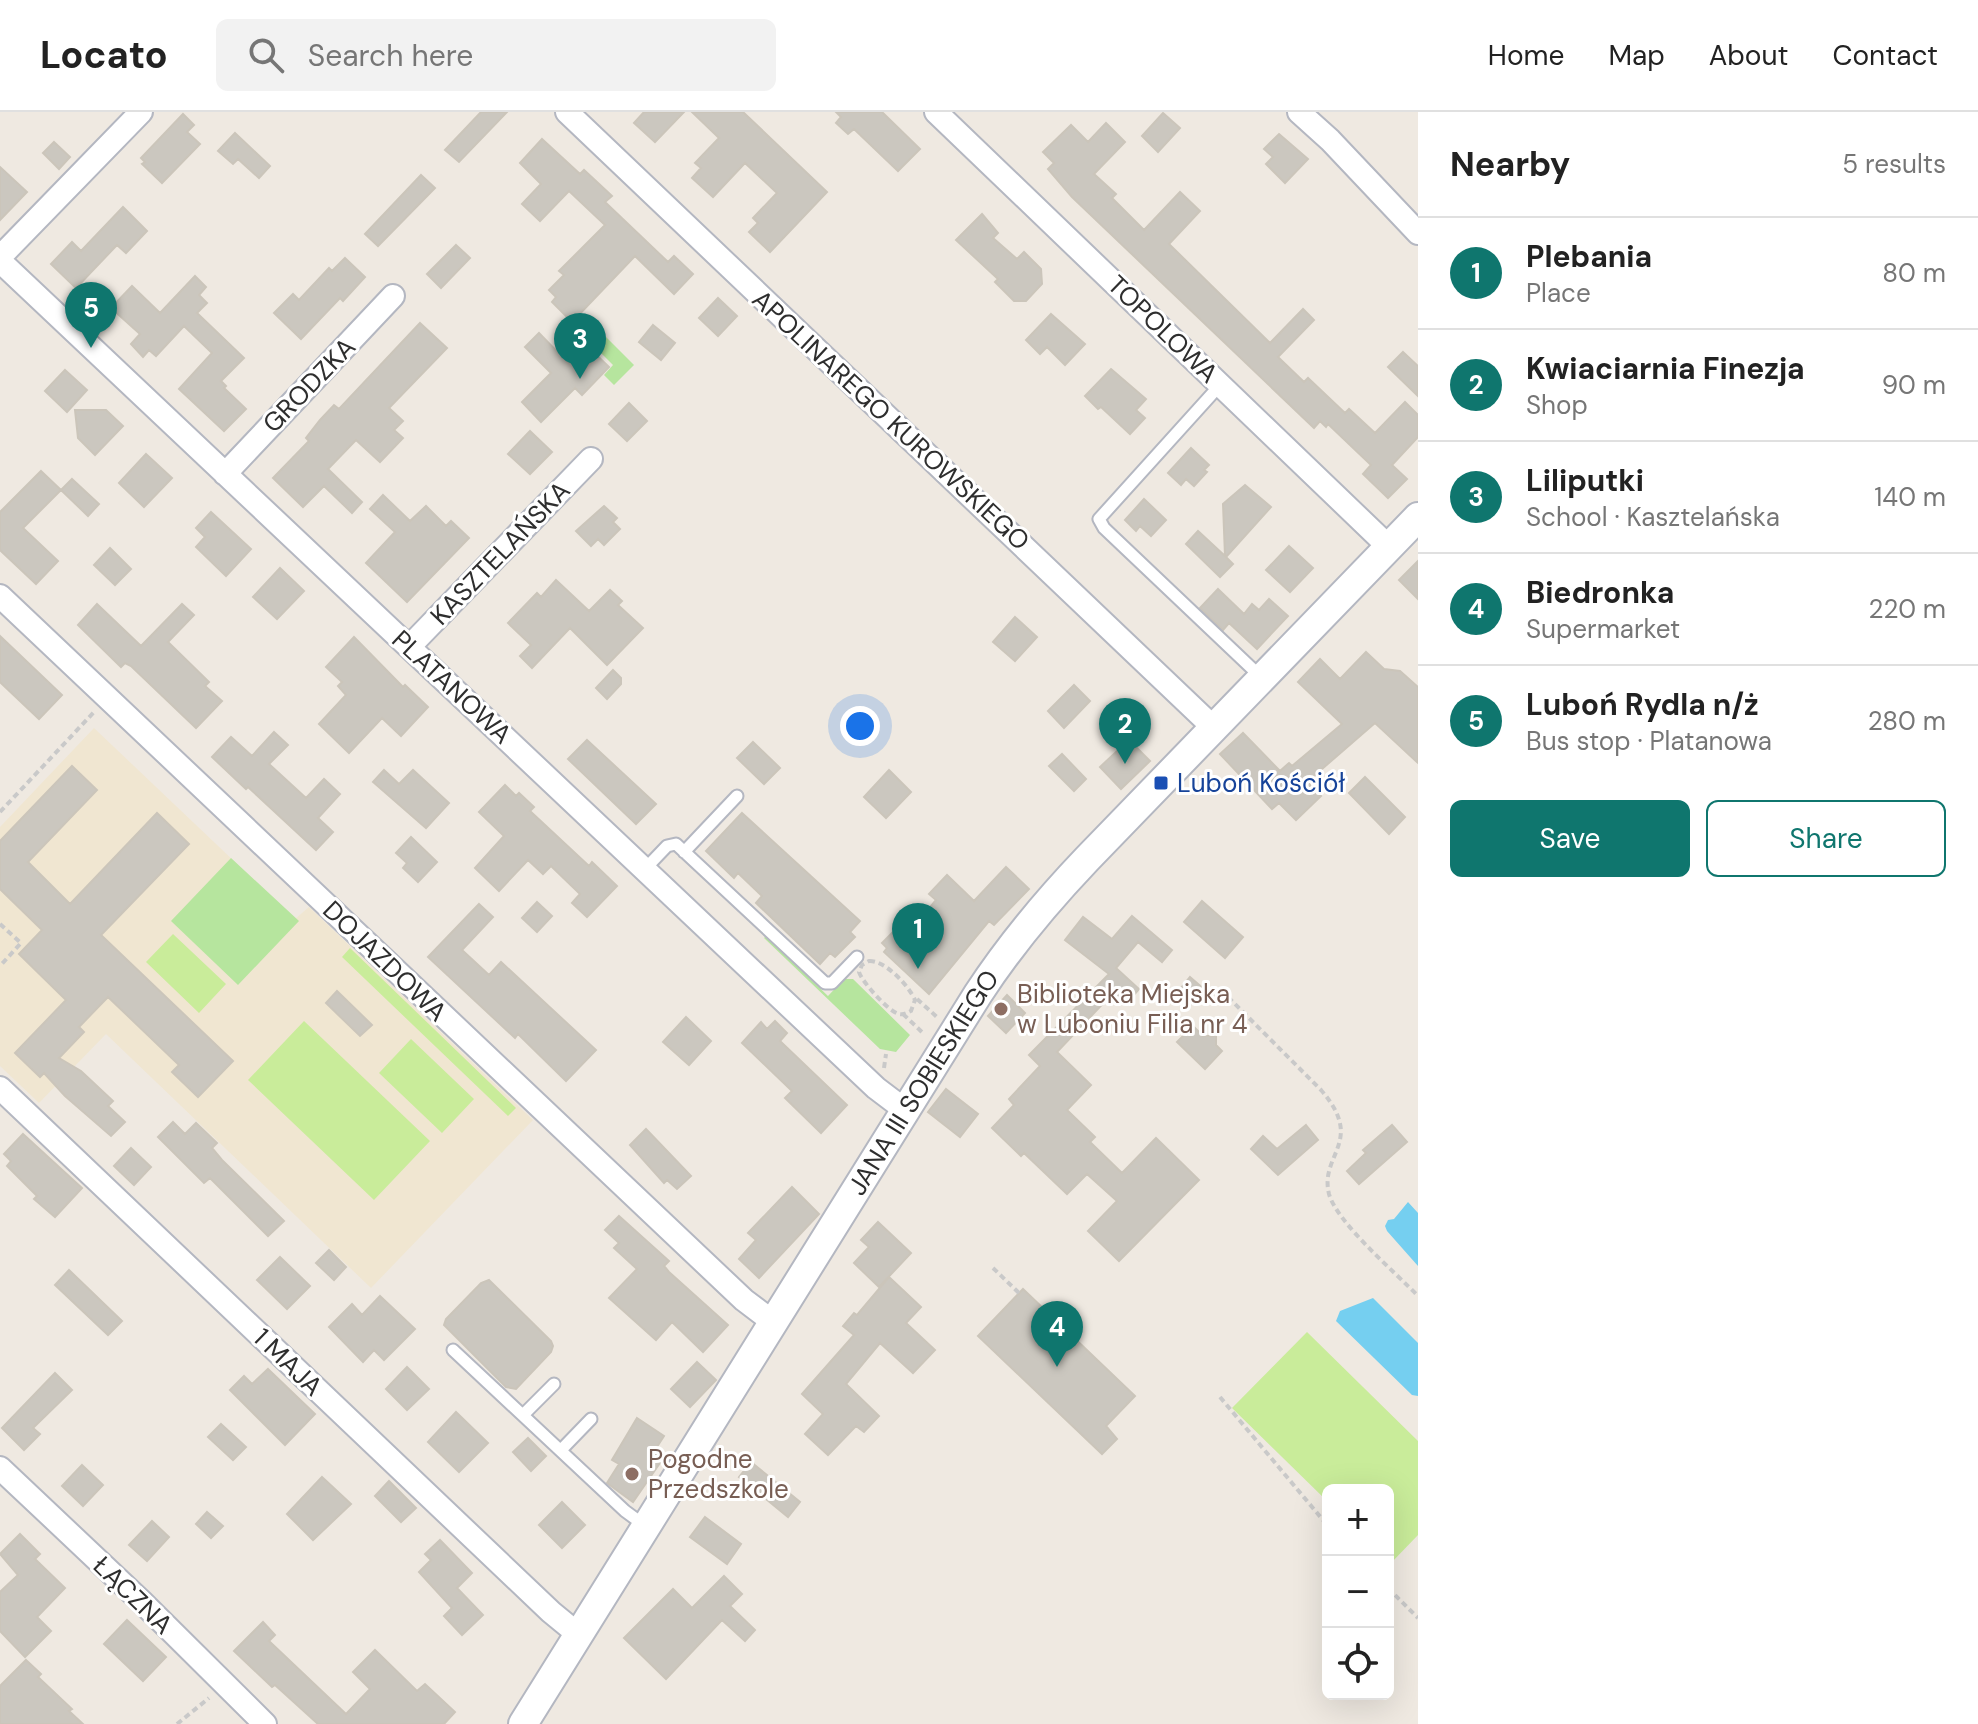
<!DOCTYPE html>
<html lang="en">
<head>
<meta charset="utf-8">
<style>
	body { margin:0; font-family:"DM Sans",sans-serif; background:#f2f2f2; color:#222 }
	.controls { position:absolute; right:24px; bottom:24px; display:grid; overflow:hidden; border-radius:12px; box-shadow:0 8px 32px #0002 }
	.controls button { width:72px; height:72px; display:grid; place-items:center; padding:0; border:0; border-bottom:2px solid #e0e0e0; background:#fff; color:#222; font:40px sans-serif }
	.you { position:absolute; left:860px; top:614px; width:28px; height:28px; margin:-20px; border:6px solid #fff; border-radius:50%; background:#1a73e8; box-shadow:0 0 0 12px #1a73e833 }
	.badge { display:grid; place-items:center; width:52px; height:52px; border-radius:50%; background:#0f766e; color:#fff; font-size:26px; font-weight:700 }
	.pin { position:absolute; translate:-50% -66px; filter:drop-shadow(0 2px 4px #0008) }
	.pin::after { content:''; position:absolute; top:42px; width:28px; height:24px; background:inherit; clip-path:polygon(0 0,100% 0,50% 100%) }
	.list { margin:0; padding:0; list-style:none }
	h2 { display:flex; justify-content:space-between; align-items:center; height:104px; margin:0; padding:0 32px; font-size:34px }
	h2 small { font-size:26px; font-weight:400; color:#767676 }
	.list li { display:grid; grid-template-columns:52px 1fr auto; gap:24px; align-items:center; box-sizing:border-box; height:112px; padding:0 32px; border-top:2px solid #e0e0e0 }
	.list b { display:block; font-size:30px; white-space:nowrap }
	.list p { margin:0; font-size:26px; white-space:nowrap; color:#767676 }
	.list em { font-size:26px; font-style:normal; color:#767676 }
	.actions { display:flex; gap:16px; padding:24px 32px }
	.actions a { flex:1; padding:18px 0; border:2px solid #0f766e; border-radius:12px; text-align:center; font-size:28px; color:#0f766e }
	.actions .main { background:#0f766e; color:#fff }
	.icon { flex:none; width:44px; height:44px; fill:none; stroke:currentColor; stroke-width:2; stroke-linecap:round; stroke-linejoin:round }
	.map { position:relative; flex:none; width:1418px; height:1612px; overflow:hidden }
	header { display:flex; align-items:center; gap:48px; box-sizing:border-box; height:112px; padding:0 40px; background:#fff; border-bottom:2px solid #e0e0e0 }
	header strong { font-size:38px }
	nav { display:flex; gap:44px; margin-inline-start:auto; font-size:28px }
	.search { width:560px; height:72px; background:#f2f2f2; display:flex; align-items:center; gap:20px; box-sizing:border-box; padding:0 28px; border-radius:12px; color:#767676; font-size:30px }
	main { display:flex }
	aside { flex:1; background:#fff }
	.map>svg:first-child { display:block }
</style>
</head>
<body>
<header>
<strong>Locato</strong>
<div class="search"><svg class="icon" aria-label="search" viewBox="0 0 24 24"><circle cx="10" cy="10" r="6"/><path d="M15 15l6 6"/></svg>Search here</div>
<nav><a>Home</a><a>Map</a><a>About</a><a>Contact</a></nav>
</header>
<main>
<div class="map">
<svg width="1418" height="1612" viewBox="0 0 1418 1612">
	<rect width="100%" height="100%" fill="#efe9e1"/>
	<path fill="#f0e6d1" d="M 94,616 L 295,807 L 309,795 L 533,1008 L 371,1176 L 106,922 L 39,991 L 0,954 L 0,715 Z"/>
	<path fill="#b6e59e" d="M 600,219 L 634,253 L 614,273 L 604,263 L 613,253 L 590,230 Z
		M 231,746 L 299,809 L 238,873 L 171,809 Z
		M 766,824 L 828,884 L 844,867 L 853,867 L 910,923 L 896,940 L 880,937 L 764,826 Z"/>
	<path fill="#c9ec9a" d="M 173,822 L 226,872 L 199,901 L 146,850 Z
		M 350,836 L 516,996 L 508,1004 L 342,845 Z
		M 304,909 L 430,1029 L 374,1088 L 248,968 Z
		M 411,927 L 474,987 L 442,1021 L 379,961 Z
		M 1307,1220 L 1418,1329 L 1418,1423 L 1391,1451 L 1388,1448 L 1388,1378 L 1328,1378 L 1328,1390 L 1232,1296 Z"/>
	<path fill="#75cff0" d="M 1408,1090 L 1418,1101 L 1418,1154 L 1387,1119 L 1385,1114 L 1388,1108 L 1394,1107 Z
		M 1373,1186 L 1418,1231 L 1418,1284 L 1412,1283 L 1336,1209 L 1340,1199 Z"/>
	<path fill="#cbc7bf" stroke="#cbc5ba" stroke-width="2" d="M 481,0 L 507,0 L 459,50 L 445,38 Z
		M 644,0 L 684,0 L 655,30 L 634,11 Z
		M 692,0 L 743,0 L 827,80 L 770,140 L 749,120 L 758,111 L 753,106 L 777,81 L 745,51 L 713,85 L 692,66 L 701,56 L 695,51 L 719,26 Z
		M 836,0 L 882,0 L 920,37 L 898,59 L 854,17 L 848,22 L 836,11 L 841,5 Z
		M 1163,1 L 1180,16 L 1158,40 L 1142,24 Z
		M 183,2 L 194,13 L 187,20 L 200,32 L 162,71 L 142,52 L 145,50 L 141,46 Z
		M 1106,11 L 1125,30 L 1094,62 L 1116,82 L 1112,86 L 1144,118 L 1180,80 L 1200,99 L 1169,132 L 1270,231 L 1303,197 L 1314,208 L 1278,245 L 1304,270 L 1308,266 L 1345,301 L 1349,297 L 1375,321 L 1405,290 L 1418,303 L 1418,325 L 1392,353 L 1407,367 L 1388,386 L 1363,362 L 1371,353 L 1328,312 L 1326,315 L 1320,309 L 1314,316 L 1072,85 L 1048,57 L 1054,51 L 1043,40 L 1071,13 L 1088,30 Z
		M 235,21 L 270,54 L 259,66 L 238,47 L 233,52 L 218,39 Z
		M 1279,22 L 1308,47 L 1285,71 L 1266,52 L 1273,45 L 1264,37 Z
		M 542,27 L 580,62 L 584,58 L 612,84 L 605,90 L 668,150 L 674,144 L 693,162 L 674,182 L 635,144 L 572,210 L 552,190 L 556,185 L 549,178 L 564,163 L 559,159 L 605,113 L 569,79 L 540,109 L 522,92 L 541,72 L 520,51 Z
		M 54,30 L 70,45 L 59,57 L 43,41 Z
		M 0,55 L 27,80 L 0,108 Z
		M 421,63 L 435,76 L 378,134 L 365,122 Z
		M 123,95 L 147,119 L 126,141 L 117,133 L 76,176 L 51,152 L 72,130 L 81,139 Z
		M 982,102 L 998,121 L 993,126 L 1017,147 L 1024,140 L 1041,157 L 1042,172 L 1026,189 L 1014,189 L 995,170 L 998,167 L 956,128 Z
		M 456,133 L 470,146 L 441,176 L 427,162 Z
		M 345,146 L 365,165 L 343,189 L 340,186 L 301,227 L 274,201 L 293,182 L 299,188 L 329,156 L 332,159 Z
		M 195,164 L 206,175 L 199,183 L 207,191 L 197,201 L 244,246 L 221,269 L 226,274 L 224,276 L 246,297 L 224,319 L 179,277 L 212,241 L 184,214 L 156,244 L 149,238 L 143,245 L 131,232 L 140,222 L 111,196 L 132,174 L 160,201 Z
		M 718,186 L 737,204 L 718,224 L 699,206 Z
		M 1051,202 L 1085,232 L 1065,253 L 1047,235 L 1040,242 L 1026,228 Z
		M 420,211 L 447,236 L 389,296 L 403,309 L 394,318 L 403,326 L 380,350 L 356,328 L 328,357 L 362,390 L 352,401 L 324,374 L 303,395 L 273,366 L 309,329 L 306,326 L 320,308 L 334,293 L 339,297 Z
		M 653,213 L 675,231 L 661,248 L 639,230 Z
		M 539,221 L 568,251 L 585,232 L 609,255 L 582,283 L 575,276 L 541,310 L 522,290 L 551,261 L 525,235 Z
		M 1403,240 L 1418,254 L 1418,284 L 1388,255 Z
		M 1111,257 L 1146,287 L 1136,298 L 1145,306 L 1130,322 L 1101,295 L 1098,297 L 1085,284 Z
		M 65,258 L 87,278 L 67,300 L 45,279 Z
		M 629,291 L 647,309 L 627,329 L 609,312 Z
		M 75,298 L 106,298 L 123,314 L 95,343 L 78,326 Z
		M 530,319 L 552,340 L 530,362 L 508,342 Z
		M 1191,336 L 1209,353 L 1204,358 L 1207,360 L 1194,374 L 1186,367 L 1181,373 L 1168,361 Z
		M 146,342 L 172,366 L 144,395 L 119,371 Z
		M 41,359 L 61,378 L 23,416 L 58,449 L 36,472 L 0,438 L 0,400 Z
		M 72,367 L 99,392 L 88,404 L 61,378 Z
		M 1245,373 L 1271,395 L 1226,445 L 1233,452 L 1220,465 L 1186,432 L 1198,419 L 1225,444 L 1223,392 Z
		M 383,383 L 410,409 L 426,394 L 446,414 L 451,409 L 469,426 L 407,490 L 366,451 L 395,420 L 370,397 Z
		M 1144,387 L 1166,408 L 1151,424 L 1140,414 L 1136,419 L 1125,408 Z
		M 604,394 L 617,406 L 613,410 L 620,417 L 604,433 L 598,427 L 591,434 L 576,419 Z
		M 211,400 L 251,437 L 226,464 L 196,435 L 205,425 L 196,416 Z
		M 1289,434 L 1313,456 L 1290,480 L 1266,458 Z
		M 110,436 L 131,457 L 115,473 L 94,453 Z
		M 1418,449 L 1418,487 L 1399,468 Z
		M 280,456 L 304,479 L 277,507 L 253,485 Z
		M 556,468 L 589,499 L 610,478 L 622,489 L 618,493 L 643,516 L 607,553 L 570,516 L 532,556 L 520,544 L 531,533 L 508,511 L 537,481 L 541,485 Z
		M 1218,477 L 1244,502 L 1252,492 L 1259,498 L 1269,487 L 1288,504 L 1257,537 L 1229,511 L 1223,518 L 1200,496 Z
		M 97,492 L 141,534 L 182,492 L 194,503 L 168,530 L 209,570 L 205,574 L 222,589 L 196,616 L 131,554 L 125,551 L 121,555 L 78,513 Z
		M 1015,505 L 1037,525 L 1015,549 L 993,530 Z
		M 0,524 L 62,583 L 39,607 L 0,570 Z
		M 354,525 L 403,575 L 405,573 L 428,595 L 401,624 L 382,606 L 349,641 L 319,612 L 346,583 L 338,574 L 342,570 L 326,555 Z
		M 1366,540 L 1384,557 L 1400,559 L 1418,575 L 1418,651 L 1375,611 L 1307,670 L 1321,684 L 1296,708 L 1279,691 L 1272,697 L 1220,642 L 1243,621 L 1280,659 L 1289,651 L 1292,654 L 1342,612 L 1298,570 L 1320,547 L 1340,567 Z
		M 613,558 L 621,566 L 621,572 L 607,587 L 596,576 Z
		M 1074,573 L 1090,589 L 1064,616 L 1048,599 Z
		M 274,620 L 288,633 L 269,652 L 306,686 L 324,667 L 340,682 L 318,706 L 333,720 L 316,738 L 248,675 L 246,677 L 212,645 L 231,625 L 252,644 Z
		M 587,628 L 656,692 L 636,712 L 568,647 Z
		M 1129,628 L 1150,649 L 1121,677 L 1100,655 Z
		M 753,630 L 780,656 L 764,672 L 737,646 Z
		M 1062,642 L 1086,667 L 1074,679 L 1049,654 Z
		M 72,654 L 97,678 L 28,750 L 70,792 L 157,701 L 189,732 L 101,823 L 233,949 L 198,985 L 172,960 L 179,953 L 108,885 L 79,915 L 84,920 L 59,946 L 81,959 L 113,989 L 108,994 L 125,1010 L 111,1024 L 65,984 L 44,961 L 40,965 L 15,941 L 66,888 L 19,842 L 42,818 L 0,777 L 0,729 Z
		M 384,658 L 399,672 L 413,658 L 449,691 L 426,716 L 373,670 Z
		M 889,658 L 911,680 L 886,706 L 864,685 Z
		M 1365,665 L 1405,705 L 1389,722 L 1349,681 Z
		M 505,673 L 516,684 L 519,681 L 534,695 L 530,699 L 589,754 L 592,750 L 617,774 L 587,805 L 572,791 L 580,782 L 551,754 L 543,762 L 528,748 L 499,779 L 475,756 L 504,724 L 479,700 Z
		M 742,701 L 860,809 L 850,820 L 855,825 L 835,845 L 830,841 L 820,852 L 756,791 L 762,784 L 738,761 L 734,766 L 706,739 Z
		M 411,725 L 437,750 L 418,770 L 403,756 L 407,751 L 396,741 Z
		M 1006,755 L 1029,777 L 994,813 L 989,809 L 929,882 L 884,840 L 887,836 L 882,831 L 896,817 L 905,826 L 936,788 L 929,782 L 947,763 L 974,789 Z
		M 1202,789 L 1243,825 L 1225,846 L 1184,810 Z
		M 537,790 L 552,804 L 537,820 L 522,806 Z
		M 479,792 L 493,805 L 462,838 L 489,863 L 501,850 L 596,938 L 566,969 L 518,922 L 515,926 L 428,845 Z
		M 1132,804 L 1172,838 L 1162,850 L 1138,830 L 1116,856 L 1139,877 L 1126,892 L 1113,881 L 1057,940 L 1091,973 L 1067,998 L 1095,1025 L 1090,1030 L 1122,1061 L 1156,1026 L 1199,1068 L 1119,1149 L 1088,1119 L 1117,1089 L 1087,1062 L 1067,1082 L 1024,1041 L 1021,1044 L 992,1016 L 1014,993 L 1009,987 L 1040,954 L 1029,943 L 1109,862 L 1065,828 L 1083,805 L 1112,827 Z
		M 1190,865 L 1204,877 L 1190,893 L 1177,881 Z
		M 337,879 L 372,913 L 360,924 L 326,891 Z
		M 1007,883 L 1025,901 L 1006,921 L 988,904 Z
		M 686,905 L 711,929 L 689,953 L 663,930 Z
		M 775,909 L 787,921 L 780,929 L 847,993 L 821,1021 L 785,986 L 792,979 L 742,931 L 761,910 L 767,917 Z
		M 1193,914 L 1203,924 L 1216,924 L 1216,933 L 1222,939 L 1205,957 L 1177,930 Z
		M 946,977 L 978,1002 L 960,1025 L 928,1000 Z
		M 173,1010 L 185,1022 L 196,1011 L 217,1031 L 212,1036 L 222,1048 L 284,1109 L 268,1124 L 210,1066 L 204,1071 L 158,1025 Z
		M 1306,1013 L 1318,1028 L 1278,1063 L 1251,1037 L 1263,1024 L 1277,1037 Z
		M 1392,1013 L 1407,1030 L 1359,1072 L 1347,1059 L 1366,1041 L 1363,1038 Z
		M 646,1017 L 691,1064 L 677,1077 L 667,1068 L 664,1071 L 630,1033 Z
		M 23,1022 L 82,1076 L 55,1105 L 34,1087 L 37,1084 L 7,1054 L 11,1049 L 4,1042 Z
		M 131,1036 L 151,1055 L 134,1073 L 114,1054 Z
		M 792,1075 L 819,1102 L 759,1166 L 739,1147 L 756,1128 L 748,1121 Z
		M 619,1104 L 669,1149 L 664,1154 L 669,1160 L 728,1213 L 703,1240 L 672,1210 L 656,1228 L 609,1186 L 637,1157 L 614,1136 L 619,1131 L 605,1118 Z
		M 878,1110 L 911,1141 L 879,1175 L 854,1151 L 869,1135 L 861,1128 Z
		M 329,1138 L 346,1155 L 334,1168 L 316,1151 Z
		M 280,1145 L 310,1174 L 287,1197 L 257,1168 Z
		M 69,1158 L 122,1209 L 108,1223 L 55,1173 Z
		M 889,1165 L 921,1195 L 906,1211 L 935,1238 L 913,1261 L 880,1231 L 846,1272 L 879,1304 L 864,1320 L 856,1314 L 828,1343 L 805,1322 L 823,1302 L 802,1282 L 854,1223 L 843,1214 L 854,1201 L 857,1203 Z
		M 489,1168 L 551,1229 L 553,1234 L 551,1240 L 516,1277 L 506,1275 L 444,1213 L 446,1207 L 481,1171 Z
		M 1023,1177 L 1135,1284 L 1106,1314 L 1117,1327 L 1102,1342 L 978,1224 Z
		M 380,1184 L 415,1217 L 384,1248 L 374,1238 L 363,1250 L 329,1215 L 352,1192 L 362,1203 Z
		M 697,1250 L 716,1268 L 690,1295 L 671,1277 Z
		M 407,1255 L 429,1277 L 407,1298 L 386,1277 Z
		M 268,1257 L 315,1302 L 285,1333 L 230,1278 L 244,1264 L 252,1272 Z
		M 55,1261 L 72,1278 L 33,1316 L 40,1322 L 24,1338 L 2,1316 Z
		M 456,1300 L 488,1331 L 459,1360 L 428,1330 Z
		M 637,1306 L 664,1324 L 653,1341 L 662,1348 L 633,1390 L 607,1371 L 619,1352 L 612,1348 Z
		M 221,1312 L 246,1335 L 233,1348 L 208,1325 Z
		M 528,1326 L 546,1344 L 531,1359 L 513,1340 Z
		M 751,1350 L 800,1390 L 788,1405 L 739,1365 Z
		M 82,1353 L 103,1373 L 83,1394 L 62,1374 Z
		M 322,1365 L 351,1392 L 313,1428 L 287,1402 Z
		M 389,1369 L 416,1396 L 401,1410 L 375,1384 Z
		M 562,1390 L 585,1413 L 562,1436 L 539,1413 Z
		M 207,1400 L 223,1414 L 211,1426 L 196,1412 Z
		M 705,1405 L 741,1432 L 727,1452 L 690,1425 Z
		M 152,1409 L 169,1425 L 147,1449 L 129,1433 Z
		M 20,1422 L 40,1442 L 35,1447 L 65,1476 L 37,1505 L 51,1519 L 25,1545 L 0,1519 L 0,1480 L 18,1463 L 0,1442 Z
		M 440,1428 L 472,1461 L 457,1476 L 483,1503 L 462,1523 L 444,1504 L 452,1496 L 419,1460 L 431,1448 L 425,1442 Z
		M 724,1464 L 742,1482 L 730,1494 L 755,1518 L 745,1529 L 722,1508 L 666,1567 L 624,1526 L 673,1477 L 692,1496 Z
		M 127,1508 L 166,1545 L 143,1569 L 104,1532 Z
		M 263,1510 L 275,1523 L 269,1529 L 346,1602 L 370,1577 L 353,1560 L 375,1538 L 417,1579 L 425,1572 L 455,1600 L 444,1612 L 318,1612 L 275,1573 L 272,1575 L 234,1539 Z
		M 26,1548 L 41,1562 L 38,1565 L 72,1597 L 69,1599 L 83,1612 L 0,1612 L 0,1574 Z"/>
	<g fill="none" stroke-linecap="round" stroke-linejoin="round">
		<defs>
			<path id="service" d="M 1221,272 L 1099,407 L 1104,416 L 1262,566
				M 684,740 L 737,684
				M 645,757 L 667,734 L 676,732 L 825,871 L 832,871 L 857,845
				M 453,1238 L 625,1399 L 644,1413
				M 524,1302 L 554,1272
				M 561,1338 L 591,1307"/>
			<path id="minor" d="M 567,0 L 1214,616
				M 936,0 L 1389,435
				M 1299,0 L 1330,28 L 1418,121
				M 0,145 L 141,0
				M 0,149 L 876,976 L 905,998
				M 225,362 L 393,184
				M 0,484 L 744,1188 L 773,1210
				M 409,535 L 591,347
				M 0,976 L 551,1500 L 579,1523
				M 0,1356 L 143,1491 L 265,1612"/>
			<g id="tertiary">
				<path id="s1" d="M 523,1612 L 978,882 C 1010,833 1047,789 1087,747 L 1418,405"/>
			</g>
		</defs>
		<use href="#service" stroke="#b4b7c1" stroke-width="15"/>
		<use href="#minor" stroke="#b4b7c1" stroke-width="26"/>
		<use href="#tertiary" stroke="#b4b7c1" stroke-width="32"/>
		<path stroke="#c9c9c9" stroke-width="4" stroke-dasharray="6 4" stroke-linecap="butt" d="M 0,700 L 94,600
			M 0,812 L 21,831 L 0,854
			M 869,849 C 885,848 909,874 915,888 L 911,899 C 906,901 905,903 899,902 C 889,900 862,870 859,860 L 862,853 Z
			M 1221,878 L 1321,978 C 1366,1030 1319,1042 1329,1082 C 1337,1111 1396,1161 1418,1184
			M 917,887 L 937,905
			M 903,902 L 924,922
			M 884,956 L 886,942
			M 993,1156 L 1019,1181
			M 1220,1285 L 1328,1414
			M 1388,1476 L 1418,1506
			M 177,1612 L 209,1586"/>
		<use href="#service" stroke="#fff" stroke-width="11"/>
		<use href="#minor" stroke="#fff" stroke-width="22"/>
		<use href="#tertiary" stroke="#fff" stroke-width="28"/>
	</g>
	<rect fill="#1a4fb4" stroke="#fff" stroke-width="3" x="1153" y="663" width="16" height="16" rx="4"/>
	<g fill="#8d6e63" stroke="#fff" stroke-width="3">
		<circle cx="1001" cy="897" r="8"/>
		<circle cx="632" cy="1362" r="8"/>
	</g>
	<g text-anchor="middle" stroke-width="6" stroke-linejoin="round" paint-order="stroke">
		<g font-size="26" fill="#2e2e2e" stroke="#fff">
			<text transform="translate(1163 217) rotate(44)" y="9">TOPOLOWA</text>
			<text transform="translate(309 273) rotate(-46)" y="9">GRODZKA</text>
			<text transform="translate(891 308) rotate(43)" y="9">APOLINAREGO KUROWSKIEGO</text>
			<text transform="translate(500 441) rotate(-46)" y="9">KASZTELAŃSKA</text>
			<text transform="translate(452 575) rotate(43)" y="9">PLATANOWA</text>
			<text transform="translate(385 849) rotate(44)" y="9">DOJAZDOWA</text>
			<text dy="9" stroke="none"><textPath href="#s1" startOffset="756">JANA III SOBIESKIEGO</textPath></text>
			<text transform="translate(288 1250) rotate(44)" y="9">1 MAJA</text>
			<text transform="translate(133 1483) rotate(44)" y="9">ŁĄCZNA</text>
		</g>
		<g font-size="26" fill="#164399" stroke="#fff" text-anchor="start">
			<text x="1177" y="680">Luboń Kościół</text>
		</g>
		<g font-size="26" fill="#785e54" stroke="#fff" text-anchor="start">
			<text x="1017" y="891">Biblioteka Miejska<tspan x="1017" dy="30">w Luboniu Filia nr 4</tspan></text>
			<text x="648" y="1356">Pogodne<tspan x="648" dy="30">Przedszkole</tspan></text>
		</g>
	</g>
</svg>
<div class="controls">
<button>+</button>
<button>−</button>
<button><svg class="icon" aria-label="locate" viewBox="0 0 24 24"><circle cx="12" cy="12" r="6"/><path d="M12 2v4M12 18v4M2 12h4M18 12h4"/></svg></button>
</div>
<div class="you"></div>
<div class="pin badge" style="left:918px;top:857px">1</div>
<div class="pin badge" style="left:1125px;top:652px">2</div>
<div class="pin badge" style="left:580px;top:267px">3</div>
<div class="pin badge" style="left:1057px;top:1255px">4</div>
<div class="pin badge" style="left:91px;top:236px">5</div>
</div>
<aside>
<h2>Nearby<small>5 results</small></h2>
<ul class="list">
<li><span class="badge">1</span><div><b>Plebania</b><p>Place</p></div><em>80 m</em></li>
<li><span class="badge">2</span><div><b>Kwiaciarnia Finezja</b><p>Shop</p></div><em>90 m</em></li>
<li><span class="badge">3</span><div><b>Liliputki</b><p>School · Kasztelańska</p></div><em>140 m</em></li>
<li><span class="badge">4</span><div><b>Biedronka</b><p>Supermarket</p></div><em>220 m</em></li>
<li><span class="badge">5</span><div><b>Luboń Rydla n/ż</b><p>Bus stop · Platanowa</p></div><em>280 m</em></li>
</ul>
<div class="actions"><a class="main">Save</a><a>Share</a></div>
</aside>
</main>
</body>
</html>
